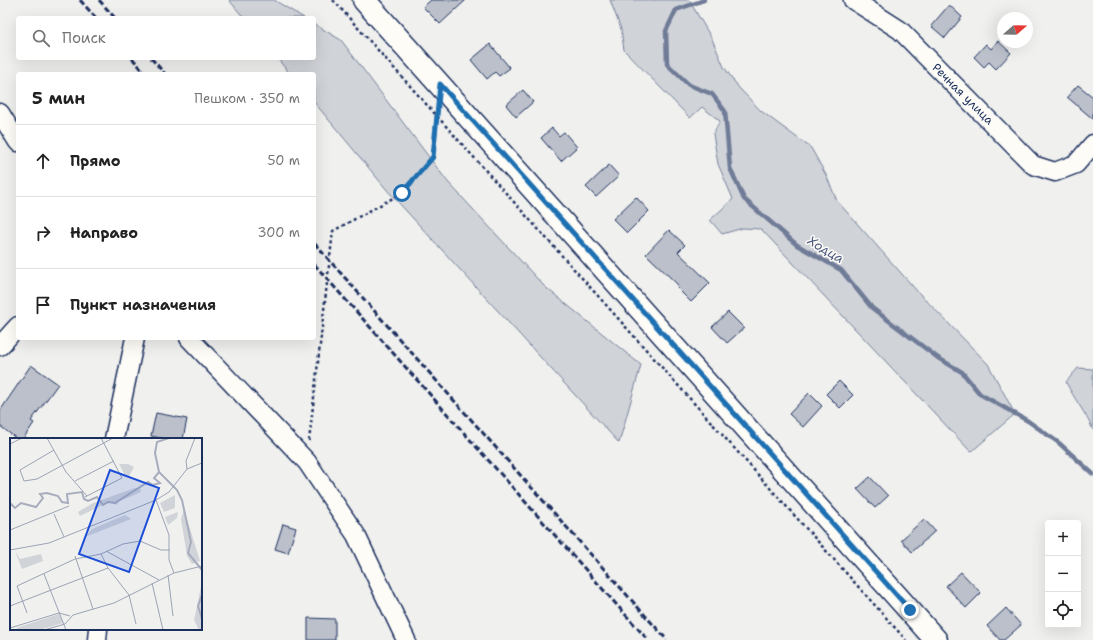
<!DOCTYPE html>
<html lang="ru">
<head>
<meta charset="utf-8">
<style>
	body { margin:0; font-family:"Shantell Sans",sans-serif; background:#f6f6f6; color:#222 }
	.controls { position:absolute; right:12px; bottom:12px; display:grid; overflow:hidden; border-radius:4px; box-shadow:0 4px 16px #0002 }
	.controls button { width:36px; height:36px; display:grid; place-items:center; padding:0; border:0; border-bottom:1px solid #e0e0e0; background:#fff; color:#222; font:20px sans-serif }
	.compass { position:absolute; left:997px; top:12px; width:36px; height:36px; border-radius:50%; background:#fff; box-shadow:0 4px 16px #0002; rotate:70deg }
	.stop { position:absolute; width:12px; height:12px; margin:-9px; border:3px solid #1f6fb2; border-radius:50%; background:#fff }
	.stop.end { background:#1f6fb2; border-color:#fff; box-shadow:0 1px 4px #0008 }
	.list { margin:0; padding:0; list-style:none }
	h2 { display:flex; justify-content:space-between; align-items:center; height:52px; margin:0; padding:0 16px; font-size:17px }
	h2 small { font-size:13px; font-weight:400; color:#767676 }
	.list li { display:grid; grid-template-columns:26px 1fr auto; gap:12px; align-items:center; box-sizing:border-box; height:72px; padding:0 16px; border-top:1px solid #e0e0e0 }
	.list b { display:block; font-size:15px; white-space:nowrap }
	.list em { font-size:13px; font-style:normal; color:#767676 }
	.icon { flex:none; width:22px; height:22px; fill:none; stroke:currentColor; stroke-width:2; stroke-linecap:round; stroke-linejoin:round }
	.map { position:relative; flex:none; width:1093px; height:640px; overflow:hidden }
	.search { position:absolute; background:#fff; box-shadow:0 4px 16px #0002; left:16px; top:16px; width:300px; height:44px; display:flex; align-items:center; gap:10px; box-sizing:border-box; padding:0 14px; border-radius:4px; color:#767676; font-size:15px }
	.panel { position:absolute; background:#fff; box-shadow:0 4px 16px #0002; left:16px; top:72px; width:300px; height:268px; border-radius:4px }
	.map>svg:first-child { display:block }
</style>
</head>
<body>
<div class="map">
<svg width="1093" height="640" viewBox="0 0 1093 640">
	<rect width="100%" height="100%" fill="#f0f0ee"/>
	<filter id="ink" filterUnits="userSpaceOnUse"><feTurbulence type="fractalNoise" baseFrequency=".025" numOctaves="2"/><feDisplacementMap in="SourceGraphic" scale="8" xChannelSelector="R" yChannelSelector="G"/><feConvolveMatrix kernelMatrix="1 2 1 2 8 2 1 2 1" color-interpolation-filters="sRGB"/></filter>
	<g filter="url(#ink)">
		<path fill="#d0d3d8" stroke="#76819b" d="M 229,0 L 274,0 L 304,18 L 244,18 Z
			M 610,0 L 689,0 L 712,39 L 724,67 L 739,88 L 761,111 L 811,148 L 826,175 L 837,201 L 917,291 L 988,364 L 1015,414 L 971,452 L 761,229 L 743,228 L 722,234 L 710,220 L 733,199 L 718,164 L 713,134 L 720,121 L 702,107 L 690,118 L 624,50 L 621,29 Z
			M 314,24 L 341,40 L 447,181 L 544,286 L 641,365 L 619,443 L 387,190 L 314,102 L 314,74 L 290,74 L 277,58 L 314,58 Z
			M 1078,368 L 1093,369 L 1093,430 C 1086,413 1074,399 1066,382 Z"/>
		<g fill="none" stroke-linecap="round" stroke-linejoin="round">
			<path stroke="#6f7b97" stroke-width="4.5" d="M 704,0 L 676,10 L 666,31 L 667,64 L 689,85 L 712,94 L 725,111 L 730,168 L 744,199 L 797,245 L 841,270 L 872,308 L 938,358 L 962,372 L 980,394 L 1028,421 L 1059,443 L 1093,474"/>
		</g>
		<path fill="#bbc0ca" stroke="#1b2f5e" d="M 431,0 L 466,0 L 440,24 L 423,7 Z
			M 949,5 L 962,17 L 945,38 L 931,26 Z
			M 998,41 L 1011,53 L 996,69 L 989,62 L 984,67 L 974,57 L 986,44 L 991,49 Z
			M 490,44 L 510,68 L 499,76 L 495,72 L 487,79 L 471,60 Z
			M 1078,85 L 1093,97 L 1093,119 L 1067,97 Z
			M 523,90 L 533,102 L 516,117 L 506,105 Z
			M 552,128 L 559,136 L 564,132 L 577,147 L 561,161 L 541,138 Z
			M 609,165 L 619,176 L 596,197 L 586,187 Z
			M 636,197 L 649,211 L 627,233 L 613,219 Z
			M 669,230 L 685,245 L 678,252 L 710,283 L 691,302 L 676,287 L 678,285 L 646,254 Z
			M 728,312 L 744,328 L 727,343 L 712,327 Z
			M 31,365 L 58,384 L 31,421 L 34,423 L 23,439 L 17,439 L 0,426 L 0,411 Z
			M 839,381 L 853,395 L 840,408 L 826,394 Z
			M 809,393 L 822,406 L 803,427 L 789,414 Z
			M 156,413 L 187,419 L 183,439 L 166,439 L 151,436 Z
			M 870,477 L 888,496 L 875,508 L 857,489 Z
			M 924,519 L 935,531 L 912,552 L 901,540 Z
			M 283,524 L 296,528 L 288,553 L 275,549 Z
			M 961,572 L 981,593 L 966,608 L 946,586 Z
			M 1006,608 L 1021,625 L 1004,640 L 1000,640 L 987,626 Z
			M 308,618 L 335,619 L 335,640 L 308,640 Z"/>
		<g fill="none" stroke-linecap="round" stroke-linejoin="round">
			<defs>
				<path id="minor" d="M 853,0 L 900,30 L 1033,165 L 1055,172 L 1076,164 L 1093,144
					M 0,113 L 18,142
					M 189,338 L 307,462 L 356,535 L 406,640
					M 0,346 L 18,326
					M 114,439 L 135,338
					M 97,640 L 98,629"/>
				<path id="tertiary" d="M 364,0 L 936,640"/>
			</defs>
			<use href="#minor" stroke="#1b2f5e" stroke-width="21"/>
			<use href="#tertiary" stroke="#1b2f5e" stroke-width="25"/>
			<path stroke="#1b2f5e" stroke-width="2.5" stroke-dasharray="3 3" stroke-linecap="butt" d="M 333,0 L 906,640
				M 309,441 L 333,231 L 402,193 L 433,157 L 437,114"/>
			<use href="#minor" stroke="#fdfcf7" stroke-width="18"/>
			<use href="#tertiary" stroke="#fdfcf7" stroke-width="22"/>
			<path stroke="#1b2f5e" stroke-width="3" stroke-dasharray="6 3" stroke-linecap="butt" d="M 80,0 L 96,18
				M 99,0 L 115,18
				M 132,58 L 146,74
				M 151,58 L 165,74
				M 314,243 L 667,640
				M 314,264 L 648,640"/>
		</g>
	</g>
	<g fill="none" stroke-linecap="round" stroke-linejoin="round" filter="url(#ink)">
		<path stroke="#1f6fb2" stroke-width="5" d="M 402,193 L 433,157 L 440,84 L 910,610"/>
	</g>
	<g text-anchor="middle" stroke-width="3" stroke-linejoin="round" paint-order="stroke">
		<g font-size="12" fill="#1b2f5e" stroke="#fdfcf7">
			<text transform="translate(963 94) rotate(45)" y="4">Речная улица</text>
		</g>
		<g font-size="13" font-style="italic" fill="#4c5b7f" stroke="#fdfcf7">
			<text transform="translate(826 249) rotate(31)" y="5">Ходца</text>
		</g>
	</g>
	<g transform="translate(10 438)">
		<rect width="192" height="192" fill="#f0f0ee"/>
		<path d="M 109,26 L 118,26 L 124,29 L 119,38 L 115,37 ZM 125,50 L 130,50 L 131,54 L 108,64 L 107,67 L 99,64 L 70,78 L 68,74 L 83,65 ZM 165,57 L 165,70 L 154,74 L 150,65 ZM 174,71 L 190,123 L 182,126 L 177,118 L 171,81 ZM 168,74 L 167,80 L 158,87 L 155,79 ZM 115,77 L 121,81 L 75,99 L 82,91 ZM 5,113 L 10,121 L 31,116 L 33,123 L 12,131 ZM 192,144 L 192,192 L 189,192 L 184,182 ZM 49,176 L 53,185 L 29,192 L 9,192 L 6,190 Z" fill="#d0d3d8"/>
		<path fill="none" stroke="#a7adbd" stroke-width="2" d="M 159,0 L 147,4 L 145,15 L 149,34 L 167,52 L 172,62 L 181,104 L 178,115 L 192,132M 0,65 L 5,70 L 11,65 L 26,69 L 33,60 L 30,56 L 37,55 L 48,58 L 52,64 L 58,65 L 57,56 L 72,54 L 74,61 L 78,63 L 87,59 L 93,67 L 98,64 L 105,65 L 138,44 L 143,47 L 150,45 L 144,40 L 149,34M 192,157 L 188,168 L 192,181"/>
		<path fill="none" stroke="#9ba3b4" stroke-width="1" d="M 37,0 L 56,34 L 77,58M 0,6 L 12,0M 44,12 L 10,32 L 14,43 L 27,41 L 103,0M 192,25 L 177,31 L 159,54 L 146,62 L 159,97 L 159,122 L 164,135 L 192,128M 177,31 L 176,23 L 185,0M 65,43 L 104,23M 75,59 L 112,40 L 91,0M 44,76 L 54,99M 0,92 L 59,68M 0,112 L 39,105 L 146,62M 96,113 L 149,142M 91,116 L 98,130M 65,118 L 83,171M 98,130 L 119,157 L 126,186M 34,136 L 56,192M 158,137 L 163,178M 142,145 L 153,192M 0,168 L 98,130M 17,175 L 7,148 L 65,121 L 91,116 L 113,106 L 130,103 L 151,112 L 160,112M 55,186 L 63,177 L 104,165 L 164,135M 0,190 L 49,175 L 60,178M 34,192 L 55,186"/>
		<path fill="#1d4ed8" fill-opacity="0.15" stroke="#1d4ed8" stroke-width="2" d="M 100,32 L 149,50 L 119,134 L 69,116 Z"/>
		<rect width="192" height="192" fill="none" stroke="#1b2f5e" stroke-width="2"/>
	</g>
</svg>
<div class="controls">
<button>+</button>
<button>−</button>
<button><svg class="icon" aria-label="locate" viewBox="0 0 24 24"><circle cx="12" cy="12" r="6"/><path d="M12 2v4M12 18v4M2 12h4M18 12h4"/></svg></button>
</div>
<svg class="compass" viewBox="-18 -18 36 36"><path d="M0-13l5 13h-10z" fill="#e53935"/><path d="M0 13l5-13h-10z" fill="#767676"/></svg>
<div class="stop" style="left:402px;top:193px"></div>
<div class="stop end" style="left:910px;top:610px"></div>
<div class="search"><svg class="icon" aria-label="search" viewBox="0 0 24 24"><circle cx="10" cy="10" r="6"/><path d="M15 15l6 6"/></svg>Поиск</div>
<section class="panel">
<h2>5 мин<small>Пешком · 350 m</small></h2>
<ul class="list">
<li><svg class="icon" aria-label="ahead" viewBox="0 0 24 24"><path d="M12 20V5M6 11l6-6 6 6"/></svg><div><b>Прямо</b></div><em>50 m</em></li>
<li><svg class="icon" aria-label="right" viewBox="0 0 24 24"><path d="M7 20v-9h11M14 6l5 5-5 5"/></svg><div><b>Направо</b></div><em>300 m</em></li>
<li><svg class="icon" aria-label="arrive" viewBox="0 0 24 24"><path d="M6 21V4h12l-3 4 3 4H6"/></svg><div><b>Пункт назначения</b></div></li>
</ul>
</section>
</div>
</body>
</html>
